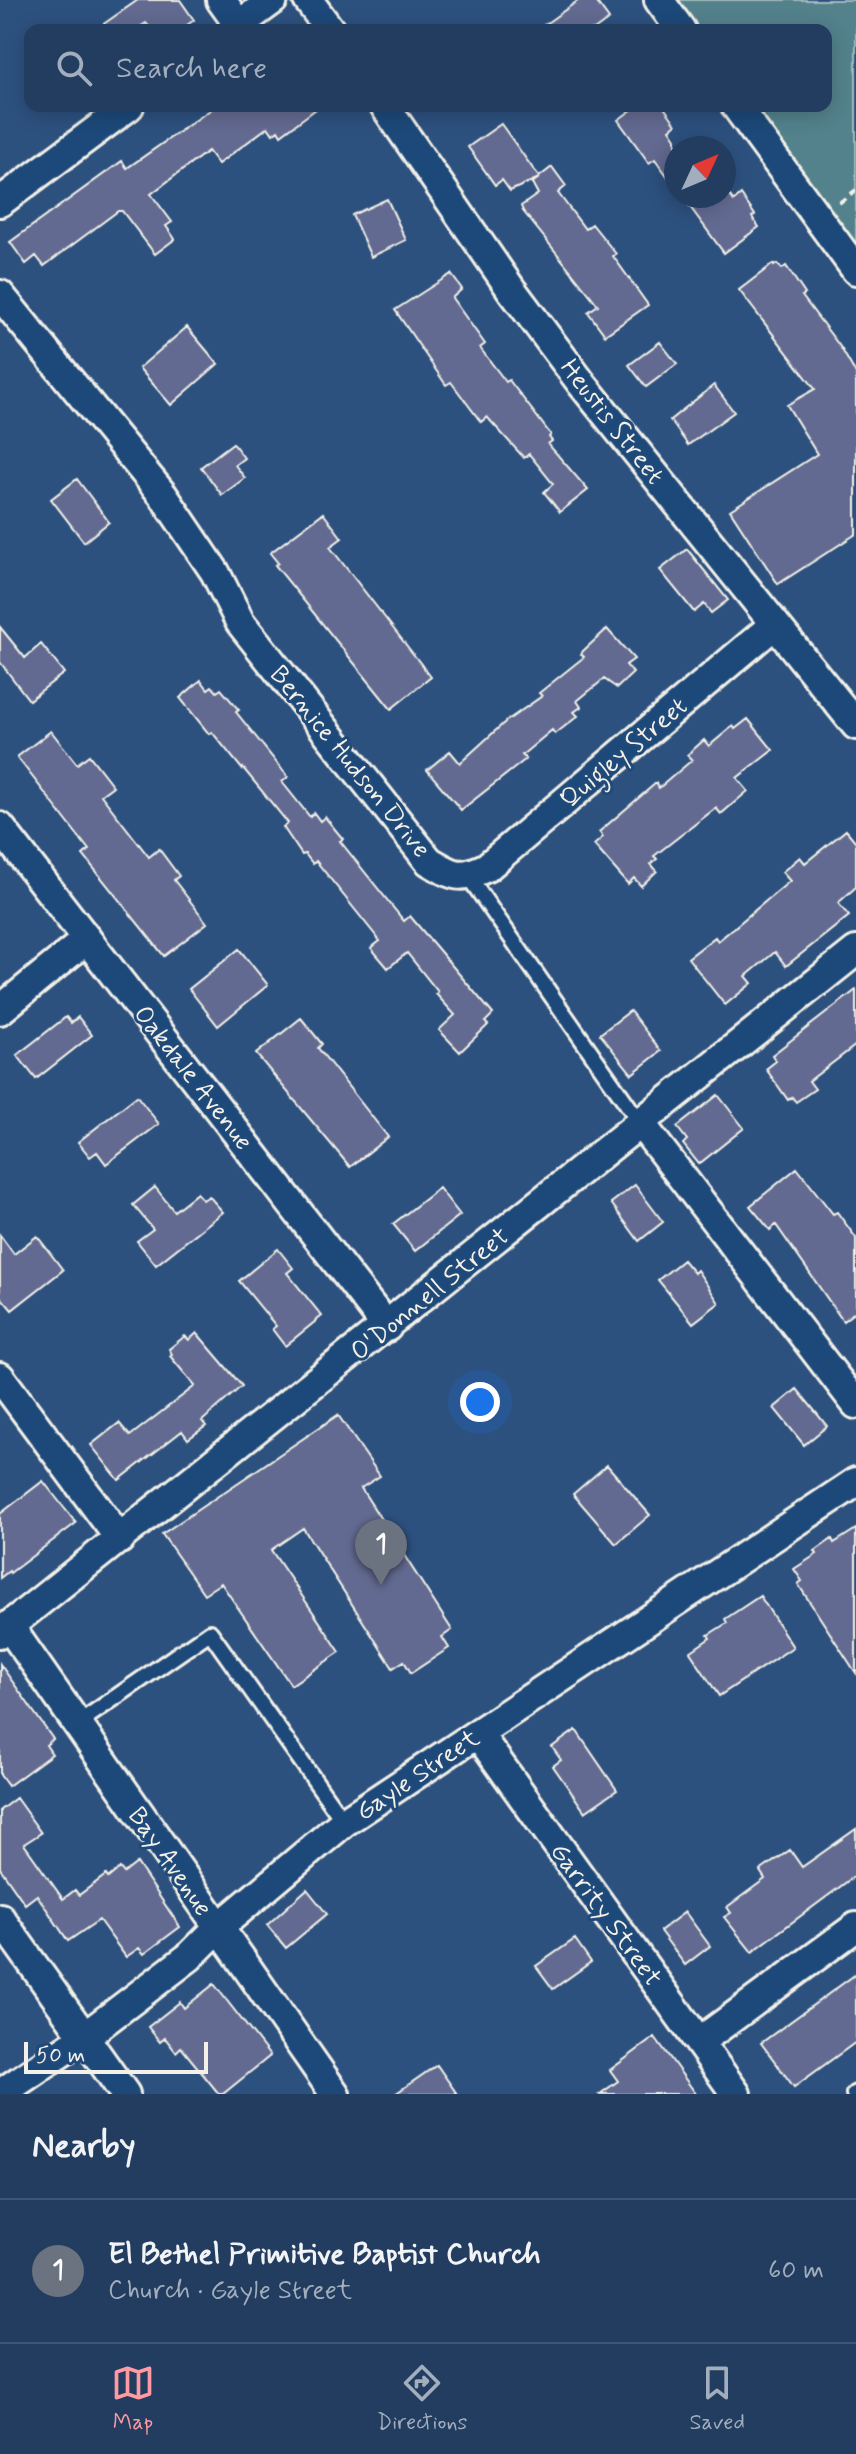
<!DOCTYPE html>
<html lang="en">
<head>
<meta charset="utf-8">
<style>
	body { margin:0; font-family:Mynerve,sans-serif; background:#2a4465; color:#f1f3f6 }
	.compass { position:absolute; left:664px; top:136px; width:72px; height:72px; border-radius:50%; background:#223d5f; box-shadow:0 4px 20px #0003; rotate:46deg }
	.scale { position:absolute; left:24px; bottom:20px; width:184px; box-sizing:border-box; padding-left:8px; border:4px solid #f4f1e8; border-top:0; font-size:22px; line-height:28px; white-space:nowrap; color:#f4f1e8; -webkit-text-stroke:6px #1f4a7a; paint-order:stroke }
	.you { position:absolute; left:480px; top:1402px; width:28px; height:28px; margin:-20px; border:6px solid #fff; border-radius:50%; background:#1a73e8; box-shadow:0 0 0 12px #1a73e833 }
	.badge { display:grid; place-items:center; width:52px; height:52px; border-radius:50%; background:#ff9aa2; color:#fff; font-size:26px; font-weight:700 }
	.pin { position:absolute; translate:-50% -66px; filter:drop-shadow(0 2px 4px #0008) }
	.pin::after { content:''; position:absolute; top:42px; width:28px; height:24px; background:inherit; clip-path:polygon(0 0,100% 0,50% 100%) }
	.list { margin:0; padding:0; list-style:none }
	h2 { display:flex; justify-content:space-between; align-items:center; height:104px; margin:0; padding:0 32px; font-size:34px }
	h2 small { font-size:26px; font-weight:400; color:#a2aebd }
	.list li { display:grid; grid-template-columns:52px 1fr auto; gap:24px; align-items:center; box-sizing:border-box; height:144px; padding:0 32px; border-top:2px solid #3f5674 }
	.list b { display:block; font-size:30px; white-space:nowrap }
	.list p { margin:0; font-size:26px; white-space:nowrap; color:#a2aebd }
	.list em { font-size:26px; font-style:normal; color:#a2aebd }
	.icon { flex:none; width:44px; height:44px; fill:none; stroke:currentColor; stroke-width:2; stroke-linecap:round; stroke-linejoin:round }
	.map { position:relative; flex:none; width:856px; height:2094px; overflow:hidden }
	.search { position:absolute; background:#223d5f; box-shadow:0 4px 20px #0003; left:24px; right:24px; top:24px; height:88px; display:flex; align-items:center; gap:20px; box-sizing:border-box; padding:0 28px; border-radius:16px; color:#a2aebd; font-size:30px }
	.sheet { height:248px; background:#223d5f }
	nav { display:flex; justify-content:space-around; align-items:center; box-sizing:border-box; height:112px; border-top:2px solid #3f5674; background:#223d5f; font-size:22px; color:#a2aebd }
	nav a { display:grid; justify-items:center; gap:4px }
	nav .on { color:#ff9aa2 }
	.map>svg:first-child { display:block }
</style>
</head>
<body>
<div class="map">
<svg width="856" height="2094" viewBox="0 0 856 2094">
	<rect width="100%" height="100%" fill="#2d517f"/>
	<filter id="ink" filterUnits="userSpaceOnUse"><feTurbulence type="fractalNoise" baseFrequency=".0125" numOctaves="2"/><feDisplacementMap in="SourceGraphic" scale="16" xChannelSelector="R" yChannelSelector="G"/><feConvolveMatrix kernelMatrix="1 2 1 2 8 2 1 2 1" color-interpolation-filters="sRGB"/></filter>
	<g filter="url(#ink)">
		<path fill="#52828c" stroke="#a3baba" stroke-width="2" d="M 659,0 L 856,0 L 856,268 L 736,106 L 826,106 L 826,30 L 681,30 Z"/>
		<path fill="#636b91" stroke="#f4f1e8" stroke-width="2" d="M 138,0 L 180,0 L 194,20 L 180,30 L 152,30 L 146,23 L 135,30 L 95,30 Z
			M 579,0 L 595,0 L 609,19 L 594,30 L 537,30 Z
			M 216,106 L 320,106 L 281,135 L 278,130 L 273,134 L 268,127 L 218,164 L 208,151 L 151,194 L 172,222 L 166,226 L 175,239 L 155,254 L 122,211 L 118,211 L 44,266 L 36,256 L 26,264 L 10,242 L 122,161 L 127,168 Z
			M 637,106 L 663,106 L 676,124 L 670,129 L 676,138 L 676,188 L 655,159 L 649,163 L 618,120 Z
			M 501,124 L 539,177 L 552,167 L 566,186 L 558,193 L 585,229 L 592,224 L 616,254 L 613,256 L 648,305 L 605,335 L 588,312 L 598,305 L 523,211 L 521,206 L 538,194 L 532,183 L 539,178 L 510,191 L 502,180 L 495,185 L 468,147 Z
			M 741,195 L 755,215 L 752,217 L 759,227 L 724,253 L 682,196 L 730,196 L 734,201 Z
			M 387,199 L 406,240 L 371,257 L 352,215 Z
			M 773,264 L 774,266 L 777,264 L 782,269 L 786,266 L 805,294 L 802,296 L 841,348 L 856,374 L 856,534 L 778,584 L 730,510 L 817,454 L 787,405 L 815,389 L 739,290 Z
			M 451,274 L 462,289 L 452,298 L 485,344 L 480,348 L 506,382 L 509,380 L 551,435 L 549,437 L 552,441 L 548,444 L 588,490 L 560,512 L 544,492 L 553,484 L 529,454 L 524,458 L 487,417 L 481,422 L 451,382 L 446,385 L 395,310 Z
			M 187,327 L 218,364 L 171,405 L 139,368 Z
			M 660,342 L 677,364 L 646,387 L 629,365 Z
			M 714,385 L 734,412 L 688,445 L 670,420 Z
			M 233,443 L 244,458 L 235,465 L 245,478 L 222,495 L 201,467 Z
			M 77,479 L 109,522 L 84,542 L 51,499 Z
			M 323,513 L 342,538 L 330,547 L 431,677 L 391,709 L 275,565 L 278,563 L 270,553 Z
			M 687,549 L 728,600 L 711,613 L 704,604 L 694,612 L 660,570 Z
			M 0,627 L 25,658 L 41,644 L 64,673 L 29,700 L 0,662 Z
			M 607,629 L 634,659 L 626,665 L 633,673 L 617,688 L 604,679 L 577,701 L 581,707 L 574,712 L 578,716 L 555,734 L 552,730 L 522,755 L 526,759 L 461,810 L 427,770 L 450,751 L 460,763 L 505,722 L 542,696 L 539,693 L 584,657 L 581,654 L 583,651 Z
			M 201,680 L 208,689 L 212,686 L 217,692 L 221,689 L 239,710 L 236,712 L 288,777 L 282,782 L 310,817 L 314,813 L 320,821 L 325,817 L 343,839 L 340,841 L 404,921 L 410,916 L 493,1014 L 485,1022 L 488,1025 L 460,1052 L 439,1030 L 455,1015 L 436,994 L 438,992 L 407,953 L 388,968 L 371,948 L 380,941 L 316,861 L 313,864 L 305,854 L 302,855 L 283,827 L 288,823 L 243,768 L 242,769 L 212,732 L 209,734 L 180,698 Z
			M 748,719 L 773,750 L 737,778 L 748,791 L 721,814 L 716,808 L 654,856 L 657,859 L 651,864 L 657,871 L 641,886 L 634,878 L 628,884 L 594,845 L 603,837 L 599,832 L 656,783 L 659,788 L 692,760 L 687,755 L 704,740 L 709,746 L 733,726 L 735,729 Z
			M 51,731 L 77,764 L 89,755 L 113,786 L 101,795 L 149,857 L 159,849 L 179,876 L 174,880 L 207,923 L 164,956 L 83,855 L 89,850 L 17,757 Z
			M 846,830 L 856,842 L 856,887 L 838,903 L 849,916 L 786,966 L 775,952 L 746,976 L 752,983 L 725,1005 L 688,958 L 715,937 L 718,941 L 790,881 L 782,872 L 800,857 L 805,863 Z
			M 239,949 L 268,985 L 218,1026 L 189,989 Z
			M 856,990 L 856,1045 L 809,1081 L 815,1089 L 796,1102 L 792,1097 L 788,1100 L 766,1069 L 776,1061 L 772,1055 Z
			M 630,1011 L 661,1051 L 632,1074 L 600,1034 Z
			M 66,1017 L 71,1023 L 78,1017 L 92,1035 L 36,1079 L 17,1055 Z
			M 301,1018 L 322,1044 L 318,1048 L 388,1137 L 350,1167 L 256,1054 Z
			M 718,1095 L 744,1128 L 699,1164 L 683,1144 L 687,1140 L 677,1127 Z
			M 137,1096 L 159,1124 L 106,1164 L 97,1152 L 90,1157 L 78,1142 Z
			M 797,1168 L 833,1214 L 837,1212 L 856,1238 L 856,1311 L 843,1321 L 776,1225 L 770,1230 L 750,1206 Z
			M 635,1185 L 663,1222 L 639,1241 L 611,1203 Z
			M 155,1187 L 174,1211 L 197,1193 L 203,1200 L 209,1196 L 223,1212 L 156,1265 L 137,1241 L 153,1229 L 133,1205 Z
			M 439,1188 L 460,1215 L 415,1251 L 393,1224 Z
			M 0,1235 L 14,1254 L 37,1236 L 63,1270 L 12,1310 L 0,1296 Z
			M 278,1249 L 293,1268 L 287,1273 L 322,1316 L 285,1346 L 272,1329 L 276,1326 L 239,1281 Z
			M 683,1260 L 694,1273 L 697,1270 L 719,1303 L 693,1323 L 658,1280 Z
			M 197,1333 L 242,1386 L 202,1421 L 206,1426 L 188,1439 L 182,1431 L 119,1480 L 91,1445 L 119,1423 L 130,1436 L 195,1386 L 170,1356 L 172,1354 L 169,1349 L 185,1336 L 189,1340 Z
			M 797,1389 L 827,1426 L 804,1445 L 774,1408 Z
			M 338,1415 L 380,1476 L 361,1488 L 452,1630 L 442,1637 L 449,1648 L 411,1673 L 404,1661 L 393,1668 L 303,1528 L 271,1550 L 340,1652 L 291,1685 L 221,1583 L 204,1594 L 162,1534 Z
			M 607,1465 L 650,1515 L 616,1544 L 573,1494 Z
			M 43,1481 L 76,1523 L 10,1573 L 9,1571 L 0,1578 L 0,1514 Z
			M 856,1529 L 856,1673 L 798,1584 L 802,1581 L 794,1569 L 817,1554 L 815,1551 L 832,1539 L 834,1543 Z
			M 760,1596 L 793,1647 L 719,1696 L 690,1652 L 710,1638 L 708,1635 L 727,1623 L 725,1619 Z
			M 0,1664 L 53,1739 L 46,1745 L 52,1754 L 8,1786 L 0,1775 Z
			M 576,1730 L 617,1790 L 585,1812 L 553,1766 L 561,1760 L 552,1747 Z
			M 16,1798 L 41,1833 L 24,1844 L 63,1899 L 75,1890 L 79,1895 L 106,1875 L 108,1878 L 120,1868 L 124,1873 L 137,1863 L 180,1927 L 144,1954 L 139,1948 L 126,1957 L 99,1920 L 68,1941 L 37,1895 L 25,1904 L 0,1868 L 0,1810 Z
			M 856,1829 L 856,1875 L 752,1952 L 724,1917 L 731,1913 L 727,1907 L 765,1879 L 760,1871 L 790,1850 L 802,1867 Z
			M 307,1889 L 327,1914 L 286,1948 L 267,1925 Z
			M 685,1912 L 710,1946 L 685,1965 L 660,1931 Z
			M 575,1939 L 591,1962 L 553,1989 L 536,1966 Z
			M 856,1974 L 856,2042 L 794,2087 L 761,2043 Z
			M 214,1984 L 270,2056 L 223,2094 L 219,2094 L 181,2047 L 176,2052 L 165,2038 L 160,2042 L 148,2027 L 180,2002 L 184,2008 Z
			M 655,2037 L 696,2094 L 600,2094 L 618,2081 L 610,2070 Z
			M 437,2065 L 457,2094 L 395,2094 Z"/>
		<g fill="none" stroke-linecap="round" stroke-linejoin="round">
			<defs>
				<path id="service" d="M 468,876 L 641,1124
					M 77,1724 L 210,1632 L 344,1822
					M 854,2094 L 856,2093"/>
				<path id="minor" d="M 221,0 L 239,25
					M 308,0 L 330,30
					M 659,0 L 681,30
					M 232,30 L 273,0
					M 385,106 L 511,289 L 582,384 L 856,725
					M 736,106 L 856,270
					M 0,202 L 129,106
					M 0,295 L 163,495 L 215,572 L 240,622 L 429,861 C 454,876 460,880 487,867 L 775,624
					M 0,827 L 387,1327
					M 0,1010 L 87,939
					M 641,1124 L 856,1404
					M 0,1377 L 120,1539
					M 9,1626 L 335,2094
					M 0,1633 L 856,951
					M 478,1734 L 736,2094
					M 0,1918 L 125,2094
					M 699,2042 L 856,1927
					M 0,2094 L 84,2037 L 189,1957 L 218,1928 L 344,1822 L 856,1482"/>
			</defs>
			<use href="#service" stroke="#f4f1e8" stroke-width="20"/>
			<use href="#minor" stroke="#f4f1e8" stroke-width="34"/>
			<path stroke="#f4f1e8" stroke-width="4" stroke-dasharray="8 6" stroke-linecap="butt" d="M 839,203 L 856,190"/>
			<use href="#service" stroke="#1f4a7a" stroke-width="14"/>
			<use href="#minor" stroke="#1f4a7a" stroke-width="28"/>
		</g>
	</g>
	<g text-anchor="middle" stroke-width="6" stroke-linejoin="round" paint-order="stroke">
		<g font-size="26" fill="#f4f1e8" stroke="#1f4a7a">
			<text transform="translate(613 421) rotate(52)" y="9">Heustis Street</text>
			<text transform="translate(623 752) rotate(-40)" y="9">Quigley Street</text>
			<text transform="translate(351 761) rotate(51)" y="9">Bernice Hudson Drive</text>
			<text transform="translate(194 1077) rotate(52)" y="9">Oakdale Avenue</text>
			<text transform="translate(429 1293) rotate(-39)" y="9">O'Donnell Street</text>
			<text transform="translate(417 1774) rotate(-34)" y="9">Gayle Street</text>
			<text transform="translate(171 1861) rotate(55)" y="9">Bay Avenue</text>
			<text transform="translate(607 1914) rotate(54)" y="9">Garrity Street</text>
		</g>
	</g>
</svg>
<svg class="compass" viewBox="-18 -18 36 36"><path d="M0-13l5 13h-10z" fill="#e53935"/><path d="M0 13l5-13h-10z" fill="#a2aebd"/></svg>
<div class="scale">50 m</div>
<div class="you"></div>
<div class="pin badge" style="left:381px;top:1585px;background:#6b7280">1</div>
<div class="search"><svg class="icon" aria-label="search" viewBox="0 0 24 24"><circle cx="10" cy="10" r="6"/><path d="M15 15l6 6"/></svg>Search here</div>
</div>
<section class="sheet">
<h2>Nearby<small></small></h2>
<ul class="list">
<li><span class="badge" style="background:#6b7280">1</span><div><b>El Bethel Primitive Baptist Church</b><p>Church · Gayle Street</p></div><em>60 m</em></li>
</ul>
</section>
<nav>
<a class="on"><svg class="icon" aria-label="map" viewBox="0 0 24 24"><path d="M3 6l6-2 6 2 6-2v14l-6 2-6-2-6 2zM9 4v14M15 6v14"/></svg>Map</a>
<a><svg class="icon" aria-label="directions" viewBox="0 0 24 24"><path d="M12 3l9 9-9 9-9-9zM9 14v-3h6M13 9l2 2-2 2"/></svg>Directions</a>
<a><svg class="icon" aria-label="saved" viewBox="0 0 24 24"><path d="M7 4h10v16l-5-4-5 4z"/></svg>Saved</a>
</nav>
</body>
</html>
